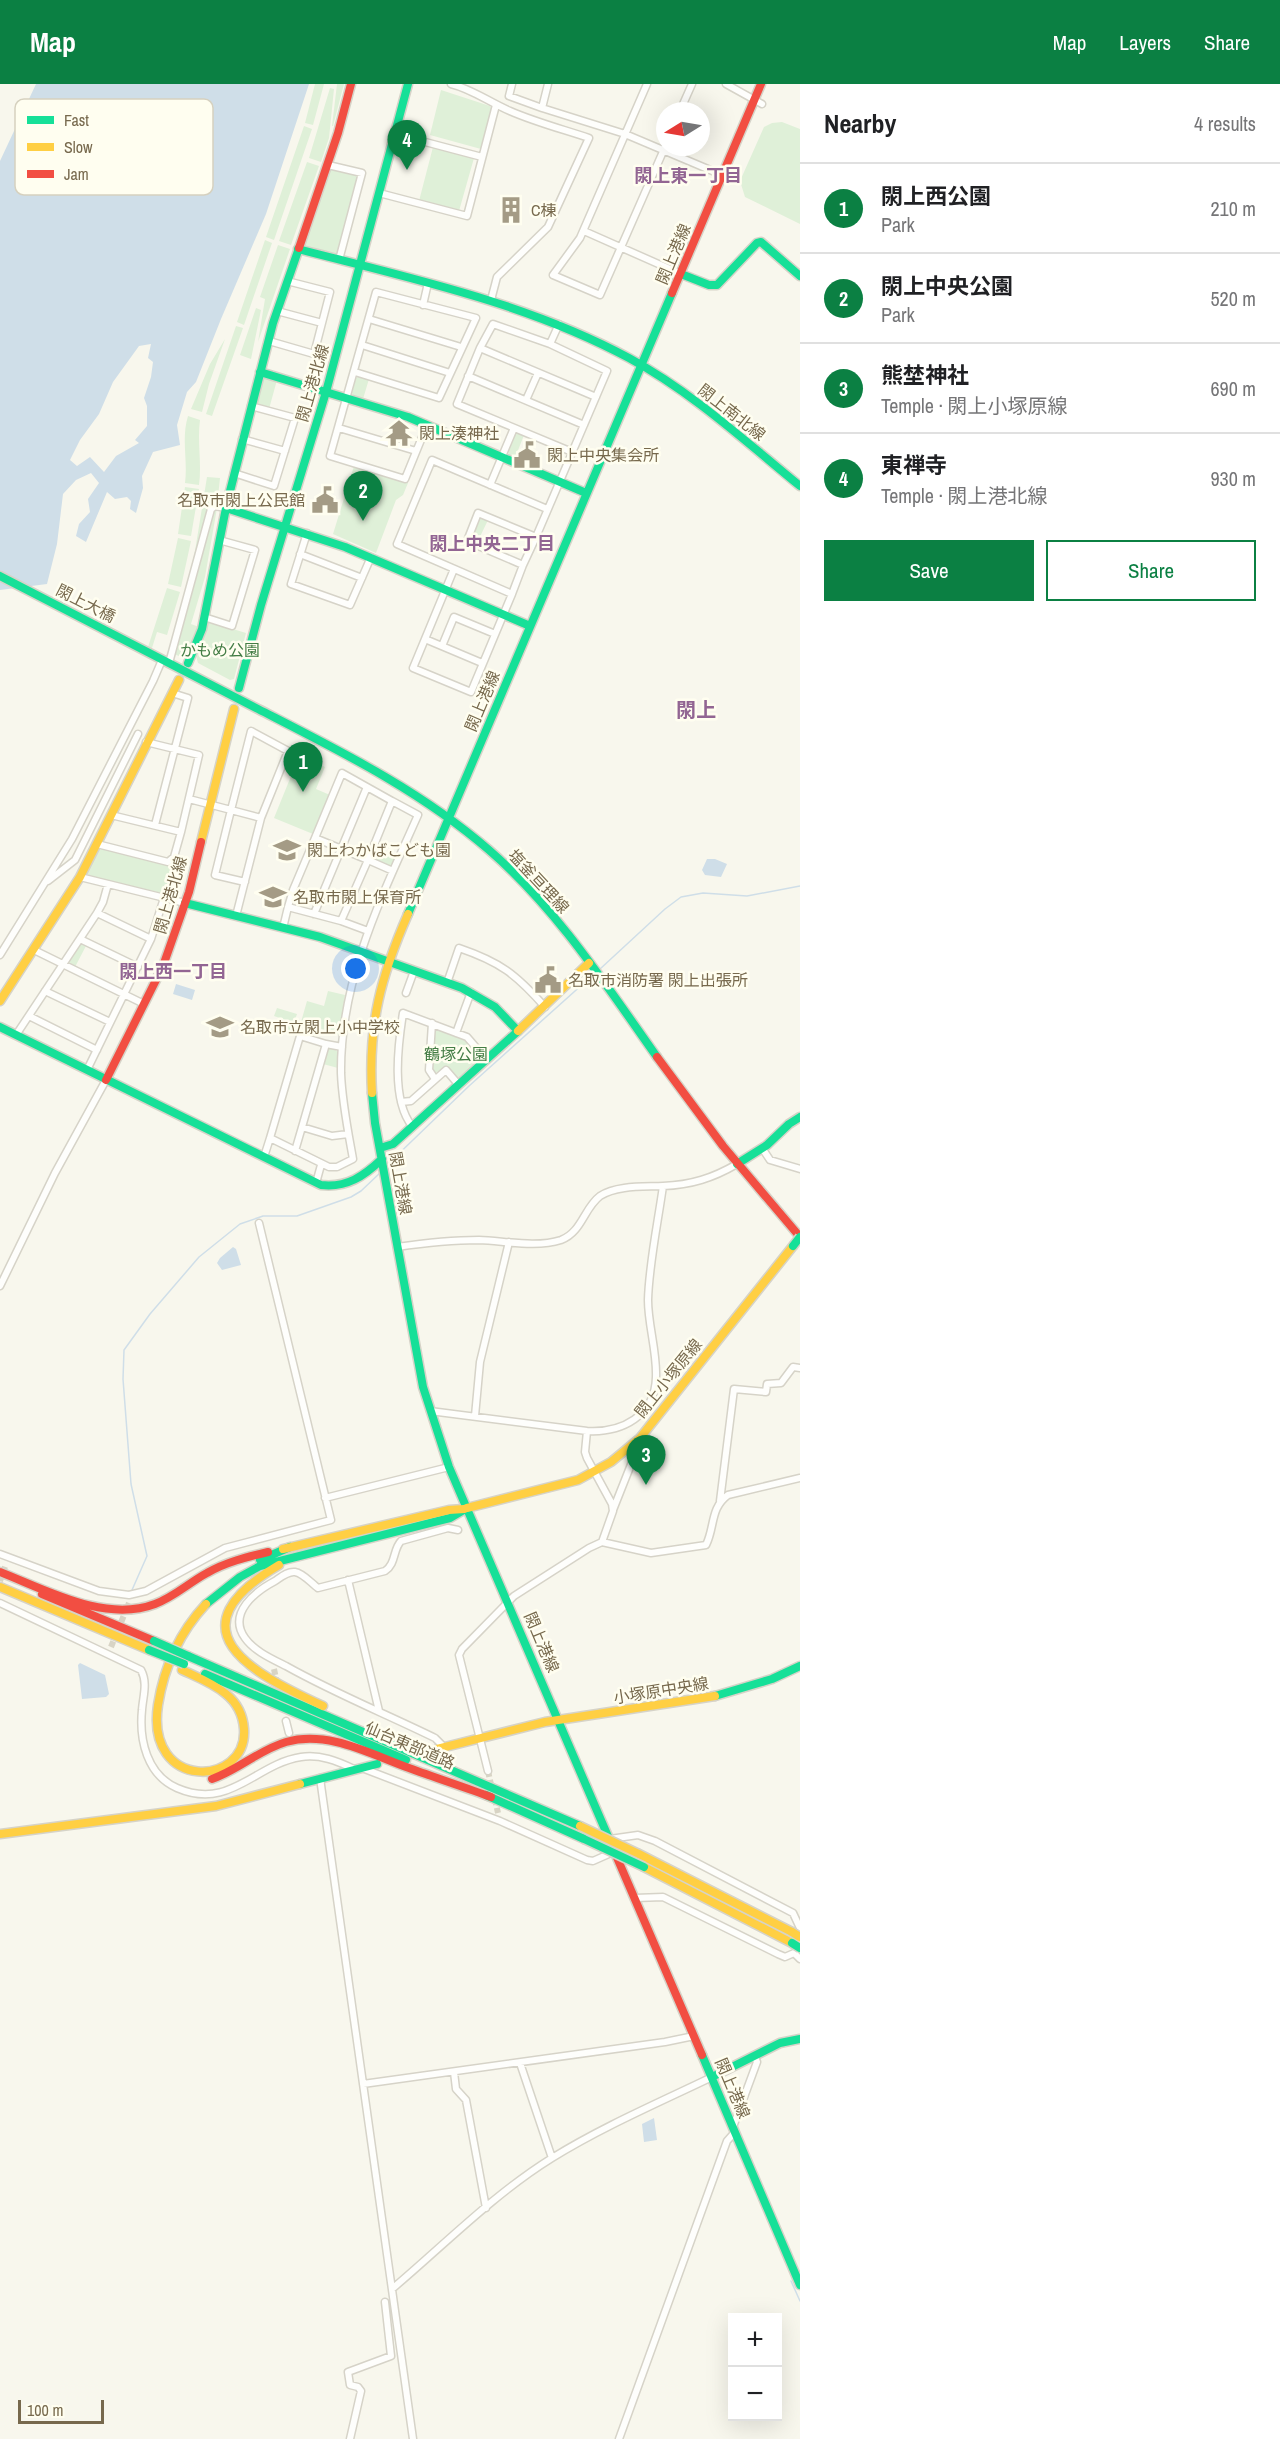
<!DOCTYPE html>
<html lang="en">
<head>
<meta charset="utf-8">
<style>
	body { margin:0; font-family:"Archivo Narrow","Noto Sans JP",sans-serif; background:#f2f2f2; color:#202124 }
	.controls { position:absolute; right:18px; bottom:18px; display:grid; overflow:hidden; border-radius:0px; box-shadow:0 6px 24px #0002 }
	.controls button { width:54px; height:54px; display:grid; place-items:center; padding:0; border:0; border-bottom:2px solid #e0e0e0; background:#fff; color:#202124; font:30px sans-serif }
	.compass { position:absolute; left:656px; top:18px; width:54px; height:54px; border-radius:50%; background:#fff; box-shadow:0 6px 24px #0002; rotate:259deg }
	.scale { position:absolute; left:18px; bottom:15px; width:86px; box-sizing:border-box; padding-left:6px; border:3px solid #77694d; border-top:0; font-size:16px; line-height:21px; white-space:nowrap; color:#77694d; -webkit-text-stroke:4px #fffef0; paint-order:stroke }
	.you { position:absolute; left:356px; top:885px; width:21px; height:21px; margin:-15px; border:4px solid #fff; border-radius:50%; background:#1a73e8; box-shadow:0 0 0 9px #1a73e833 }
	.badge { display:grid; place-items:center; width:39px; height:39px; border-radius:50%; background:#0b8043; color:#fff; font-size:20px; font-weight:700 }
	.pin { position:absolute; translate:-50% -50px; filter:drop-shadow(0 2px 3px #0008) }
	.pin::after { content:''; position:absolute; top:32px; width:21px; height:18px; background:inherit; clip-path:polygon(0 0,100% 0,50% 100%) }
	.list { margin:0; padding:0; list-style:none }
	h2 { display:flex; justify-content:space-between; align-items:center; height:78px; margin:0; padding:0 24px; font-size:26px }
	h2 small { font-size:20px; font-weight:400; color:#757577 }
	.list li { display:grid; grid-template-columns:39px 1fr auto; gap:18px; align-items:center; box-sizing:border-box; height:90px; padding:0 24px; border-top:2px solid #e0e0e0 }
	.list b { display:block; font-size:22px; white-space:nowrap }
	.list p { margin:0; font-size:20px; white-space:nowrap; color:#757577 }
	.list em { font-size:20px; font-style:normal; color:#757577 }
	.actions { display:flex; gap:12px; padding:18px 24px }
	.actions a { flex:1; padding:14px 0; border:2px solid #0b8043; border-radius:0px; text-align:center; font-size:21px; color:#0b8043 }
	.actions .main { background:#0b8043; color:#fff }
	.map { position:relative; flex:none; width:800px; height:2355px; overflow:hidden }
	header { display:flex; align-items:center; gap:36px; box-sizing:border-box; height:84px; padding:0 30px; background:#0b8043; color:#fff }
	header strong { font-size:28px }
	nav { display:flex; gap:33px; margin-inline-start:auto; font-size:21px }
	main { display:flex }
	aside { flex:1; background:#fff }
	.map>svg:first-child { display:block }
</style>
</head>
<body>
<header>
<strong>Map</strong>
<nav><a>Map</a><a>Layers</a><a>Share</a></nav>
</header>
<main>
<div class="map">
<svg width="800" height="2355" viewBox="0 0 800 2355">
	<rect width="100%" height="100%" fill="#f8f7ed"/>
	<path fill="#dff0d8" d="M 315,0 L 324,0 L 313,41 L 305,39 Z
		M 337,0 L 344,0 L 333,42 L 332,42 Z
		M 330,4 L 334,5 L 329,54 L 321,78 L 309,74 Z
		M 441,6 L 490,22 L 492,26 L 481,65 L 430,51 Z
		M 782,38 L 800,45 L 800,140 L 745,113 L 740,97 L 764,43 L 772,39 Z
		M 304,42 L 312,45 L 274,156 L 266,153 Z
		M 433,63 L 474,74 L 459,127 L 419,117 Z
		M 307,78 L 319,82 L 291,161 L 279,157 Z
		M 334,85 L 356,91 L 359,95 L 338,169 L 335,171 L 306,163 L 305,159 L 330,86 Z
		M 265,156 L 272,159 L 244,241 L 237,238 Z
		M 278,161 L 290,165 L 258,258 L 265,215 L 260,213 Z
		M 256,224 L 261,226 L 251,275 L 240,271 Z
		M 236,242 L 243,244 L 212,332 L 206,330 Z
		M 225,255 L 209,300 L 202,328 L 191,325 L 210,280 Z
		M 266,292 L 277,296 L 269,325 L 258,321 L 256,318 L 261,296 Z
		M 360,292 L 369,295 L 363,315 L 354,313 L 352,309 L 356,294 Z
		M 188,332 L 200,336 C 197,358 202,379 199,401 L 185,399 C 188,376 181,355 188,332 Z
		M 519,349 L 524,351 L 515,374 L 509,372 L 508,367 L 514,351 Z
		M 354,382 L 408,399 L 403,411 L 396,416 L 376,469 L 333,450 Z
		M 207,393 L 220,394 L 218,413 L 224,414 L 219,420 L 212,421 L 185,511 L 195,467 Z
		M 185,403 L 199,405 L 191,452 L 178,450 Z
		M 217,424 L 205,493 L 191,540 L 199,543 L 186,575 L 174,570 L 212,427 Z
		M 482,434 L 488,436 L 477,459 L 472,457 L 471,453 L 478,435 Z
		M 178,454 L 191,457 L 181,503 L 168,500 Z
		M 167,504 L 180,508 L 167,551 L 157,548 L 152,564 L 148,563 Z
		M 210,538 L 246,549 L 234,595 L 230,596 L 198,579 L 196,572 L 206,541 Z
		M 300,670 L 325,683 L 316,705 L 330,711 L 313,750 L 274,734 Z
		M 103,764 L 184,786 L 178,813 L 89,792 L 87,789 L 99,766 Z
		M 374,766 L 396,775 L 393,781 L 389,782 L 373,775 Z
		M 84,859 L 87,860 L 75,883 L 69,880 L 69,876 L 79,860 Z
		M 328,907 L 345,911 L 339,951 L 301,938 L 307,917 L 324,922 Z
		M 277,924 L 297,930 L 294,939 L 274,932 Z
		M 273,937 L 293,943 L 290,951 L 270,945 Z
		M 437,944 L 465,955 L 480,972 L 480,976 L 460,993 L 456,993 L 446,983 L 435,989 L 431,983 L 433,948 Z
		M 332,963 L 339,969 L 338,984 L 323,980 L 327,966 Z"/>
	<path fill="#cfdee8" fill-rule="evenodd" d="M 36,0 L 309,0 L 266,130 L 221,235 L 196,298 L 187,308 L 177,341 L 180,361 L 153,368 L 142,392 L 143,404 L 136,429 L 130,425 L 131,417 L 127,413 L 115,415 L 107,408 L 86,458 L 76,452 L 79,440 L 90,428 L 88,415 L 99,399 L 91,389 L 76,396 L 63,410 L 57,460 L 47,500 L 0,506 L 0,77 ZM 151,260 L 148,274 L 153,278 L 151,293 L 144,314 L 147,322 L 147,342 L 135,356 L 139,359 L 116,372 L 104,388 L 90,373 L 77,382 L 70,376 L 80,356 L 99,330 L 113,298 L 139,262 Z
		M 707,775 L 715,775 L 727,780 L 721,793 L 705,791 L 702,786 Z
		M 176,900 L 195,906 L 192,916 L 173,910 Z
		M 233,1163 L 236,1165 L 241,1181 L 222,1186 L 217,1179 L 220,1174 Z
		M 80,1579 L 105,1591 L 109,1610 L 106,1613 L 82,1615 L 78,1581 Z
		M 654,2034 L 657,2056 L 644,2058 L 642,2040 Z"/>
	<g fill="none" stroke-linecap="round" stroke-linejoin="round">
		<path stroke="#cfdee8" stroke-width="1.5" d="M 600,885 L 665,825 L 681,813 L 703,809 L 747,812 L 800,802
			M 386,1082 L 469,1002 L 594,890
			M 132,1506 L 147,1472 L 131,1400 L 123,1295 L 124,1266 L 150,1230 L 199,1173 L 240,1140 L 263,1132 L 297,1132 L 351,1113 L 361,1107 L 381,1088
			M 791,2197 L 800,2217"/>
		<path stroke="#d8d4c5" stroke-width="6" stroke-dasharray="6 3" stroke-linecap="butt" d="M 0,1497 L 6,1480
			M 111,1563 L 129,1519
			M 274,1585 L 277,1599
			M 488,1687 L 492,1705
			M 495,1715 L 498,1729"/>
		<path stroke="#d8d4c5" stroke-width="8" stroke-dasharray="8 4" stroke-linecap="butt" d="M 414,1670 L 437,1665"/>
		<defs>
			<path id="street" d="M 451,0 C 472,5 489,18 510,27 C 535,38 562,45 589,54 L 548,143 L 497,193 L 491,216
				M 512,0 L 509,12 L 542,24
				M 548,0 L 542,24 L 625,50 L 722,91
				M 647,0 L 580,154 L 553,191 L 600,211 L 665,63
				M 726,0 L 762,20
				M 680,27 L 692,0
				M 395,50 L 482,73
				M 328,81 L 362,89 L 339,176
				M 379,109 L 467,132 L 496,21
				M 584,147 L 681,190
				M 423,221 L 428,199
				M 277,227 L 322,239
				M 369,235 L 461,263
				M 269,257 L 314,270 L 330,208 L 287,197
				M 550,260 L 559,240
				M 362,261 L 450,289
				M 480,264 L 596,313
				M 355,288 L 439,314 L 476,234 L 376,208 L 330,372 L 405,395 L 427,341
				M 468,292 L 584,341
				M 526,316 L 538,289
				M 339,344 L 416,367
				M 242,355 L 285,367
				M 234,389 L 274,402 L 295,334 L 251,322
				M 490,401 L 514,344
				M 547,425 L 432,376 L 397,460 L 512,510 L 523,481 L 467,457 L 478,429 L 536,453 L 607,287 L 550,260 L 493,240 L 480,264 L 457,320 L 572,368
				M 307,449 L 291,500 L 350,521 L 371,473
				M 300,470 L 362,494
				M 523,481 L 536,453
				M 454,485 L 413,584 L 471,608 L 512,510
				M 204,533 L 232,542 L 255,466 L 219,456
				M 425,555 L 482,579
				M 442,562 L 454,533 L 495,550
				M 169,579 L 211,425 L 215,422 L 226,424
				M 146,658 L 199,671 L 181,748
				M 189,715 L 231,726 L 251,647 L 288,667 L 261,734
				M 155,741 L 188,614 L 172,609
				M 315,754 L 342,689 L 367,703
				M 97,760 L 168,778 L 174,773 L 181,748 L 111,731
				M 80,793 L 185,819
				M 48,797 L 75,776 L 138,650
				M 97,829 L 151,855
				M 314,830 L 367,703 L 392,717
				M 236,832 L 261,734 L 231,726 L 215,791 L 245,798
				M 341,837 L 368,847
				M 283,844 L 288,823 L 341,837 L 368,776 L 315,754 L 293,806 L 288,823
				M 80,855 L 138,883
				M 34,866 L 144,920
				M 0,871 L 72,755 L 153,597 L 162,576
				M 447,899 L 459,864 C 500,878 516,890 545,923
				M 45,907 L 110,938
				M 406,909 L 414,887
				M 29,932 L 97,966
				M 432,939 L 429,986 L 435,995
				M 456,949 L 471,908
				M 16,951 L 97,829 L 103,818 L 108,800
				M 87,986 L 151,855 L 164,814
				M 401,1018 L 411,1017 L 446,986 L 458,1000
				M 412,1042 C 391,1016 398,961 403,929 L 467,953 L 486,975
				M 302,1043 L 326,960 L 342,963
				M 270,1054 L 300,952 L 326,960
				M 762,1064 L 770,1076 L 800,1085
				M 295,1067 L 302,1043 L 332,1052 L 348,1050
				M 264,1073 L 270,1054 L 329,1083 L 337,1083 L 353,1075 C 348,1047 342,1018 341,989 C 340,896 381,814 418,731 L 392,717 L 368,776 L 393,787
				M 316,1099 L 321,1081
				M 397,1163 C 424,1159 451,1156 479,1156 C 505,1157 536,1164 561,1156 C 582,1148 584,1124 600,1112 C 617,1101 644,1103 663,1102
				M 0,1202 L 55,1089 L 106,996
				M 430,1327 L 587,1347 C 622,1349 655,1332 656,1293 C 657,1267 648,1241 648,1216 C 649,1180 658,1138 663,1102 C 691,1101 713,1094 737,1080
				M 475,1332 L 480,1278 L 509,1158
				M 325,1414 L 449,1383
				M 720,1417 L 734,1305 L 766,1308 L 767,1300 L 781,1299 L 793,1283 L 800,1284
				M 613,1426 L 634,1373
				M 602,1458 L 651,1469 L 706,1461 C 715,1443 710,1424 728,1411 L 800,1394
				M 0,1470 L 99,1507 L 129,1511 L 146,1507 L 225,1464 L 331,1436 L 259,1139
				M 348,1496 L 379,1627
				M 0,1519 L 141,1586 C 148,1599 143,1612 142,1626 C 139,1656 147,1691 177,1704 C 230,1727 255,1680 301,1673 C 320,1670 337,1677 354,1685
				M 286,1637 L 289,1649
				M 444,1663 L 435,1654 C 386,1630 334,1609 286,1582 C 272,1575 254,1567 245,1554 C 227,1529 256,1507 275,1497 C 281,1493 288,1487 295,1488 C 303,1489 311,1499 318,1504 L 385,1487 C 396,1480 393,1465 401,1457 L 448,1444 L 458,1446
				M 362,1684 L 500,1737 L 587,1776 L 593,1777 L 611,1769
				M 488,1687 L 459,1571 L 462,1565 L 514,1512 L 589,1464 L 602,1458 L 613,1427 L 612,1420 L 587,1374 L 585,1368 L 587,1347
				M 320,1694 L 413,2355
				M 610,1755 L 638,1751 L 655,1757 L 793,1829 L 800,1844
				M 635,1814 L 663,1813 L 778,1870 L 785,1873 L 794,1869 L 800,1875
				M 520,1979 L 552,2074
				M 454,1988 L 456,2005 L 466,2016 L 486,2124
				M 363,2000 L 665,1958 L 694,1952
				M 733,2043 L 757,1978 L 755,1973
				M 392,2205 C 444,2161 494,2110 552,2074 C 602,2043 658,2019 712,1993
				M 350,2355 L 361,2307 L 358,2303 L 350,2301 L 348,2288 L 391,2272 L 385,2218
				M 619,2355 L 727,2057 L 735,2048"/>
			<path id="fast" d="M 298,165 C 410,194 527,219 629,274 C 692,308 745,357 800,402
				M 681,190 L 709,201 L 717,201 L 757,159 L 761,158 L 800,192
				M 260,288 L 408,333 L 586,409
				M 226,424 L 345,463 L 530,542
				M 0,492 C 86,536 172,581 258,625 C 338,666 420,706 489,766 C 556,824 606,901 657,973
				M 188,579 L 202,545 L 227,419 L 273,239 L 299,164
				M 239,604 L 261,521 L 326,308 L 408,0
				M 185,819 L 320,853 L 462,904 L 495,923 L 518,947 L 393,1060 L 380,1064
				M 408,830 L 672,209
				M 0,943 L 321,1101 C 347,1104 364,1092 382,1075
				M 372,1009 L 375,1039 L 423,1303 L 449,1383 L 610,1757
				M 737,1080 L 767,1061 L 789,1040 L 800,1033
				M 260,1476 L 290,1463
				M 206,1520 L 240,1493 L 260,1482 L 450,1434 L 467,1424
				M 188,1572 L 580,1742
				M 205,1590 L 406,1676
				M 715,1612 L 772,1595 L 800,1582
				M 300,1700 L 377,1680
				M 486,1711 L 584,1755
				M 702,1971 L 800,2201
				M 712,1993 L 780,1959 L 800,1955"/>
			<path id="slow" d="M 201,758 L 234,625
				M 0,917 L 80,793 L 179,596
				M 518,947 L 589,879
				M 372,1009 C 368,940 381,892 408,830
				M 467,1424 L 578,1396 L 611,1378 L 640,1354 L 793,1162
				M 283,1465 L 449,1426 L 464,1425
				M 279,1481 C 170,1545 249,1588 323,1622
				M 0,1503 L 149,1566
				M 182,1586 C 197,1593 213,1599 226,1610 C 237,1619 243,1631 244,1645 C 248,1703 145,1708 158,1621 C 164,1583 179,1549 206,1520
				M 437,1665 L 545,1638 L 715,1612
				M 0,1750 L 216,1722 L 300,1700
				M 639,1770 L 792,1848
				M 644,1783 L 792,1859"/>
			<path id="jam" d="M 299,164 L 338,49 L 351,0
				M 672,209 L 761,0
				M 657,973 L 723,1062 L 800,1153
				M 106,996 L 163,882 L 189,808 L 201,758
				M 0,1488 C 46,1506 105,1539 155,1520 C 174,1513 190,1498 207,1489 C 226,1478 247,1473 268,1468
				M 42,1510 L 154,1557
				M 212,1695 C 238,1686 259,1666 286,1658 C 328,1646 370,1670 409,1684 C 436,1694 464,1703 491,1713
				M 615,1769 L 702,1971"/>
		</defs>
		<use href="#street" stroke="#d6d3c8" stroke-width="9"/>
		<use href="#fast" stroke="#d6d3c8" stroke-width="11"/>
		<use href="#slow" stroke="#d6d3c8" stroke-width="11"/>
		<use href="#jam" stroke="#d6d3c8" stroke-width="11"/>
		<use href="#street" stroke="#fefefc" stroke-width="6"/>
		<use href="#fast" stroke="#16e098" stroke-width="8"/>
		<use href="#slow" stroke="#ffcf43" stroke-width="8"/>
		<use href="#jam" stroke="#f24e42" stroke-width="8"/>
		<defs>
			<path id="fast-bridge" d="M 793,1162 L 800,1153
				M 154,1557 L 188,1572
				M 149,1566 L 184,1580
				M 584,1755 L 644,1783
				M 792,1859 L 800,1864"/>
			<path id="slow-bridge" d="M 580,1742 L 639,1770
				M 792,1848 L 800,1853"/>
		</defs>
		<use href="#fast-bridge" stroke="#d6d3c8" stroke-width="11" stroke-linecap="butt"/>
		<use href="#slow-bridge" stroke="#d6d3c8" stroke-width="11" stroke-linecap="butt"/>
		<use href="#fast-bridge" stroke="#16e098" stroke-width="8"/>
		<use href="#slow-bridge" stroke="#ffcf43" stroke-width="8"/>
	</g>
	<defs>
		<symbol id="building-bare" viewBox="-9 -9 18 18"><path d="M-4-6H4V6H1V3H-1V6H-4ZM-2.5-4.3h1.7v1.8h-1.7ZM.8-4.3h1.7v1.8H.8ZM-2.5-1h1.7V.8h-1.7ZM.8-1h1.7V.8H.8Z" fill="#a49b85" stroke="#fffef0" stroke-width="2.5" paint-order="stroke"/></symbol>
		<symbol id="temple-bare" viewBox="-9 -9 18 18"><path d="M0-6L5-2H3V0L6.5 2.5H4V6H1.5V3h-3V6H-4V2.5H-6.5L-3 0V-2H-5Z" fill="#a49b85" stroke="#fffef0" stroke-width="2.5" paint-order="stroke"/></symbol>
		<symbol id="civic-bare" viewBox="-9 -9 18 18"><path d="M-.6-6.5H3V-4.5H.6V-3L4-1V1h2V6H-6V1h2V-1L-.6-3ZM-1.2 2.5V6h2.4V2.5Z" fill="#a49b85" stroke="#fffef0" stroke-width="2.5" paint-order="stroke"/></symbol>
		<symbol id="school-bare" viewBox="-9 -9 18 18"><path d="M0-5L7-2L0 1L-7-2ZM-4 1L0 2.5L4 1V4Q0 6-4 4Z" fill="#a49b85" stroke="#fffef0" stroke-width="2.5" paint-order="stroke"/></symbol>
	</defs>
	<g fill-rule="evenodd">
		<use href="#building-bare" x="492" y="107" width="38" height="38"/>
		<use href="#temple-bare" x="380" y="330" width="38" height="38"/>
		<use href="#civic-bare" x="508" y="352" width="38" height="38"/>
		<use href="#civic-bare" x="306" y="397" width="38" height="38"/>
		<use href="#school-bare" x="268" y="747" width="38" height="38"/>
		<use href="#school-bare" x="254" y="794" width="38" height="38"/>
		<use href="#civic-bare" x="529" y="877" width="38" height="38"/>
		<use href="#school-bare" x="201" y="924" width="38" height="38"/>
	</g>
	<g text-anchor="middle" stroke-width="5" stroke-linejoin="round" paint-order="stroke">
		<g font-size="16" fill="#77694d" stroke="#fffef0" text-anchor="start">
			<text x="531" y="132">C棟</text>
			<text x="419" y="355">閖上湊神社</text>
			<text x="547" y="377">閖上中央集会所</text>
			<text x="305" y="422" text-anchor="end">名取市閖上公民館</text>
			<text x="307" y="772">閖上わかばこども園</text>
			<text x="293" y="819">名取市閖上保育所</text>
			<text x="568" y="902">名取市消防署 閖上出張所</text>
			<text x="240" y="949">名取市立閖上小中学校</text>
		</g>
		<g font-size="16" fill="#77694d" stroke="#fffef0">
			<text transform="translate(673 170) rotate(-67)" y="6">閖上港線</text>
			<text transform="translate(312 299) rotate(-74)" y="6">閖上港北線</text>
			<text transform="translate(732 328) rotate(38)" y="6">閖上南北線</text>
			<text transform="translate(86 519) rotate(27)" y="6">閖上大橋</text>
			<text transform="translate(482 617) rotate(-67)" y="6">閖上港線</text>
			<text transform="translate(539 797) rotate(47)" y="6">塩釜亘理線</text>
			<text transform="translate(170 811) rotate(-74)" y="6">閖上港北線</text>
			<text transform="translate(401 1099) rotate(80)" y="6">閖上港線</text>
			<text transform="translate(668 1294) rotate(-51)" y="6">閖上小塚原線</text>
			<text transform="translate(542 1558) rotate(67)" y="6">閖上港線</text>
			<text transform="translate(661 1606) rotate(-9)" y="6">小塚原中央線</text>
			<text transform="translate(410 1661) rotate(23)" y="6">仙台東部道路</text>
			<text transform="translate(733 2004) rotate(67)" y="6">閖上港線</text>
		</g>
		<g font-size="16" fill="#447d45" stroke="#fffef0">
			<text x="220" y="572">かもめ公園</text>
			<text x="456" y="976">鶴塚公園</text>
		</g>
		<g font-size="18" font-weight="bold" fill="#926593" stroke="#fffef0">
			<text x="688" y="98">閖上東一丁目</text>
			<text x="492" y="466">閖上中央二丁目</text>
			<text x="173" y="894">閖上西一丁目</text>
		</g>
		<g font-size="20" font-weight="bold" fill="#926593" stroke="#fffef0">
			<text x="696" y="633">閖上</text>
		</g>
	</g>
	<rect x="15" y="15" width="198" height="96" rx="9" fill="#fffef0" stroke="#d6d1bf" stroke-width="1.5"/>
	<rect x="27" y="32" width="27" height="8" fill="#16e098"/>
	<rect x="27" y="59" width="27" height="8" fill="#ffcf43"/>
	<rect x="27" y="86" width="27" height="8" fill="#f24e42"/>
	<g font-size="16" fill="#77694d">
		<text x="64" y="42">Fast</text>
		<text x="64" y="69">Slow</text>
		<text x="64" y="96">Jam</text>
	</g>
</svg>
<div class="controls">
<button>+</button>
<button>−</button>
</div>
<svg class="compass" viewBox="-18 -18 36 36"><path d="M0-13l5 13h-10z" fill="#e53935"/><path d="M0 13l5-13h-10z" fill="#757577"/></svg>
<div class="scale">100 m</div>
<div class="you"></div>
<div class="pin badge" style="left:303px;top:708px">1</div>
<div class="pin badge" style="left:363px;top:437px">2</div>
<div class="pin badge" style="left:646px;top:1401px">3</div>
<div class="pin badge" style="left:407px;top:86px">4</div>
</div>
<aside>
<h2>Nearby<small>4 results</small></h2>
<ul class="list">
<li><span class="badge">1</span><div><b>閖上西公園</b><p>Park</p></div><em>210 m</em></li>
<li><span class="badge">2</span><div><b>閖上中央公園</b><p>Park</p></div><em>520 m</em></li>
<li><span class="badge">3</span><div><b>熊埜神社</b><p>Temple · 閖上小塚原線</p></div><em>690 m</em></li>
<li><span class="badge">4</span><div><b>東禅寺</b><p>Temple · 閖上港北線</p></div><em>930 m</em></li>
</ul>
<div class="actions"><a class="main">Save</a><a>Share</a></div>
</aside>
</main>
</body>
</html>
